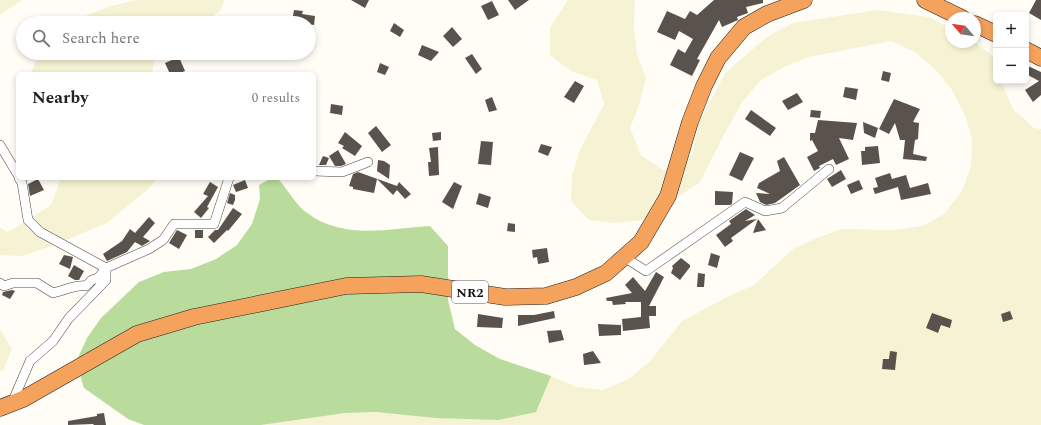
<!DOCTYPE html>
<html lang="en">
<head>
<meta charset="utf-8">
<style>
	body { margin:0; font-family:Spectral,serif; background:#f6f6f6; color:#222 }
	.controls { position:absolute; right:12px; top:12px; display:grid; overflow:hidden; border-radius:6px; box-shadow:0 2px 6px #0003 }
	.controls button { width:36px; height:36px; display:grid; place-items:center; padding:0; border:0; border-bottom:1px solid #e0e0e0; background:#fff; color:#222; font:20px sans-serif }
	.compass { position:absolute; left:945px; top:12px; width:36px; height:36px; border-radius:50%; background:#fff; box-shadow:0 2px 6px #0003; rotate:299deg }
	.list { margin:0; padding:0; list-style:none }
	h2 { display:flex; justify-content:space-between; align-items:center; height:52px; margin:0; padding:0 16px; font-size:17px }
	h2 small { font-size:13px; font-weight:400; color:#767676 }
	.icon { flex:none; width:22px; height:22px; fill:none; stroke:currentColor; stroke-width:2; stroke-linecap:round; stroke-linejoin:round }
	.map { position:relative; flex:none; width:1041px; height:425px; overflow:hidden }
	.search { position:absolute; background:#fff; box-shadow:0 2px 6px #0003; left:16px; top:16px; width:300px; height:44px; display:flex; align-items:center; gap:10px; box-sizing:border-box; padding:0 14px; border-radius:22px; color:#767676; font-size:15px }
	.panel { position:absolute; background:#fff; box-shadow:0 2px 6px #0003; left:16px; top:72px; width:300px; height:108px; border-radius:6px }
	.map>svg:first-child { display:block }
</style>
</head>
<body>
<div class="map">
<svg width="1041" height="425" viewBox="0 0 1041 425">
	<rect width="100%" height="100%" fill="#fffdf5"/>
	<path fill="#f6f3d4" d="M 0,0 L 22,0 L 0,15 Z
		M 137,0 L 225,0 L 219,12 L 200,23 L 67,23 L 111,6 Z
		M 568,0 L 635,0 L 634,27 L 637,54 L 646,79 L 639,105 L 630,128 L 641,155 L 663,170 L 678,172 L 693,152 L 699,123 L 725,73 L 768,36 L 793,23 L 877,10 L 929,17 L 951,29 L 951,42 L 975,42 L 996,59 L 996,81 L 1001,81 L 1013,109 L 1034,128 L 1041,129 L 1041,425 L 261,425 L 345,413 L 375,412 L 436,418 L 536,411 L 551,376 L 576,387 L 603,390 L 630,378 L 650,361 L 682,321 L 729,296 L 754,285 L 793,249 L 816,238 L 842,229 L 894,230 L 922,226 L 944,214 L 962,191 L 971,166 L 972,140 L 965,115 L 952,90 L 935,69 L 915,52 L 891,41 L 809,57 L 784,67 L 761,80 L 743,101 L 725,133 L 700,182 L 643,220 L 615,223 L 589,220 L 571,201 L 572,176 L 579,152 L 604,104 L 597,80 L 571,71 L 550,55 L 550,28 Z
		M 39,53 L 159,53 L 154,62 L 152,74 L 31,74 Z
		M 61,178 L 157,178 L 149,188 L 107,223 L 49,247 L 22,256 L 0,255 L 0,228 L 8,232 L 51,205 Z
		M 0,329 L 12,349 L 3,371 L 0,371 Z"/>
	<path fill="#b9dc9c" d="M 270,179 L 279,180 C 287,189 294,201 302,209 C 340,241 386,229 430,226 L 448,246 L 448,300 L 455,329 L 475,345 L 500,359 L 551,376 L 536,412 L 498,420 L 436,418 L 375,412 L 345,413 L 261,425 L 144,425 L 128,419 L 84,388 L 76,362 L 87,338 L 101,318 L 139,282 L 164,272 L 191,269 L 216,259 L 237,245 L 252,224 L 260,199 L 259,185 Z"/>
	<path fill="#5a524d" d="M 351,0 L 369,0 L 365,8 Z
		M 508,0 L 529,0 L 515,10 Z
		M 714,0 L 763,0 L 763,3 L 746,7 L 748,13 L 737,17 L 738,20 L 722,27 L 719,20 L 697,59 L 700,60 L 692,76 L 670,65 L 678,49 L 685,53 L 693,39 L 679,31 L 675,40 L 657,32 L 667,11 L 685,19 L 690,11 L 697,15 Z
		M 1036,0 L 1041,0 L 1041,20 L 1029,13 Z
		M 492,1 L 499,15 L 488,20 L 481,6 Z
		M 294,10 L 303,11 L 302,14 L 315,16 L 314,25 L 292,22 Z
		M 394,23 L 404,30 L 400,37 L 390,31 Z
		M 452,27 L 462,39 L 453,47 L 443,36 Z
		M 422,45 L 439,52 L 431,61 L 418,55 Z
		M 472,54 L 482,69 L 476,74 L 465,58 Z
		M 179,57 L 185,71 L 178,74 L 170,74 L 165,63 Z
		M 380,63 L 389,67 L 385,75 L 377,72 Z
		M 1028,66 L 1041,72 L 1041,95 L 1033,102 L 1025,90 L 1039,81 L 1026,74 Z
		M 883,71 L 891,73 L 889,82 L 881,80 Z
		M 575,81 L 584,86 L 574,103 L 564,97 Z
		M 845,87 L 858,89 L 856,100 L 843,97 Z
		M 797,93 L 803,102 L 788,110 L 782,101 Z
		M 492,97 L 497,110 L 489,112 L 485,100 Z
		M 894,99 L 920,109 L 913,122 L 919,123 L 918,139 L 915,140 L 913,154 L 927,157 L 926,161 L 903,159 L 905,140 L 900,140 L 895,123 L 889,134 L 879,129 Z
		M 331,104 L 343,106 L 342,115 L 330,113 Z
		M 751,110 L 776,128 L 770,136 L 745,119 Z
		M 811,110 L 821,111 L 820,118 L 810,117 Z
		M 818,120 L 857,123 L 853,140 L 839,138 L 849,159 L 836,165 L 833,159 L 819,166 L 820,168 L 814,171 L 807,157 L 818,151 L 812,140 L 810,141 L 810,133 L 815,133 Z
		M 863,122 L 878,128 L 875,138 L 864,133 Z
		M 376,126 L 391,145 L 382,152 L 368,133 Z
		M 345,132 L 362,146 L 355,156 L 342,148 L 344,146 L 338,143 Z
		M 441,132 L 441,140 L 433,141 L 432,133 Z
		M 481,141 L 493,142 L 491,165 L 478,164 Z
		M 541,144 L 552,147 L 548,156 L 538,152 Z
		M 878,146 L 880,163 L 862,165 L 861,151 L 865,151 L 865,147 Z
		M 438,147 L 439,175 L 429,176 L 428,162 L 431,162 L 429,148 Z
		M 338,150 L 346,164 L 341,166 L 335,166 L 329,156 Z
		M 740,152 L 754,158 L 742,181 L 729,175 Z
		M 323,156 L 329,158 L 326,165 L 319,165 Z
		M 784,157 L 800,185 L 775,203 L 766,205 L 760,202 L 756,193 L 770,194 L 757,188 L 759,183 L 780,171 L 777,161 Z
		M 378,160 L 384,161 L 390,165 L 389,179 L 377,171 Z
		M 841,170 L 846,179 L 832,187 L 827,179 Z
		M 358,172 L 397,186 L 399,182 L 411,194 L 405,199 L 397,190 L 393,195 L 377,179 L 374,193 L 353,189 L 353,187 L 349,186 L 353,174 Z
		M 890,173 L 892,179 L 906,175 L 910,188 L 928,183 L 931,194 L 901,200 L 898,187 L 875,194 L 873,188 L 878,187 L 875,178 Z
		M 38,179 L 44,190 L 30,196 L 28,184 Z
		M 245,180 L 248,188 L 236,192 L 233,185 Z
		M 859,180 L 863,189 L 851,194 L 847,185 Z
		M 210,182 L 218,187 L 207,207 L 209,208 L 201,218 L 194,212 L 208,196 L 203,194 Z
		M 454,182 L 462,186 L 453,209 L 442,202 Z
		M 715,191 L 733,192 L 732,204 L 730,205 L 715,205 Z
		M 230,193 L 235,195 L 235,200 L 233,205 L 227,203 Z
		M 479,193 L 491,197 L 488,208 L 476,204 Z
		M 233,208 L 242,214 L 228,231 L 227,230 L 214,243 L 208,237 L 215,230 L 218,230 Z
		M 746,209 L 755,215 L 745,221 L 757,219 L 731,238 L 733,241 L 725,247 L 716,235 L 731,224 L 729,221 Z
		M 149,217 L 155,223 L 143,237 L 150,241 L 142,246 L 135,242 L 127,252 L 107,261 L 103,254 L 122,241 L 130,229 L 135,233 Z
		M 758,219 L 766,230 L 753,233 Z
		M 508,223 L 515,224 L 515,232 L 507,231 Z
		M 177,230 L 187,235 L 179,249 L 169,243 Z
		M 195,230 L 203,230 L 203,238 L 195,238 Z
		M 547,248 L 549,262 L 538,264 L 537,257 L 533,258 L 532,250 Z
		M 711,253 L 720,256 L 717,268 L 708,265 Z
		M 64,255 L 73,257 L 70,269 L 59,264 Z
		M 681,258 L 690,265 L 690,267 L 680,280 L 671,273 L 673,268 L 672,266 Z
		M 74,265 L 84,271 L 79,280 L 75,280 L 68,276 Z
		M 656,272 L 664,277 L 649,306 L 656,306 L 656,316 L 649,316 L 650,328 L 623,331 L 622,319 L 641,317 L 641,302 L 625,302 L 626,304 L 613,305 L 612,301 L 607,301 L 606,298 L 632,293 L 625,285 L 633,277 L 645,291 Z
		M 698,273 L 705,274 L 704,287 L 697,287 Z
		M 12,290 L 15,291 L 10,299 L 2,295 L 3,292 Z
		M 554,311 L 555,318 L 518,326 L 518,315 L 534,315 Z
		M 1010,311 L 1013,319 L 1003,322 L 1001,314 Z
		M 932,313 L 952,320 L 950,328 L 941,325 L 938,333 L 926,328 Z
		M 478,314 L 503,318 L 502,328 L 477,327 Z
		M 598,324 L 621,325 L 621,335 L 599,336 Z
		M 561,330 L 564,340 L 549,343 L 547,331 Z
		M 593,351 L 601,363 L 584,365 L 583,354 Z
		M 890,351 L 897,352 L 895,370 L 882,369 L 883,359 L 889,359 Z
		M 104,413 L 106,425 L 94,425 L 93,424 L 68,425 L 68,421 L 97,416 L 97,414 Z"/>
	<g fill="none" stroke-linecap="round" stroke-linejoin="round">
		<defs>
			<path id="street" d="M 0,145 L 18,175
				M 314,171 L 342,172 L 368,162
				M 624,257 L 646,271 L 745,202 L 765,211 L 782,208 L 829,169
				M 0,283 L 4,286 L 13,283 L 37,283 L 53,293 C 64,291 75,284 86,286 L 92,280 L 98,278 L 106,268 L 149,249 L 163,240 L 174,224 L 214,224 L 229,178
				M 12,403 L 30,361 L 53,341 L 69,318 L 106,280 L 106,268 L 40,232 L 28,220 L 22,183 L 19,178"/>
			<path id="highway" d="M 925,0 L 962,18
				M 975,24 L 996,34
				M 1026,50 L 1041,58
				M 0,408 L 23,399 L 137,334 L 194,317 L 346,286 L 421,284 L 505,297 L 546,296 L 576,287 L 606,273 L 641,242 L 668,196 L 690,122 L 704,86 L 718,58 L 744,27 L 767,14 L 804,0"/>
		</defs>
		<use href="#street" stroke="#444" stroke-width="10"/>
		<use href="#highway" stroke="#222" stroke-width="17"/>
		<use href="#street" stroke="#fff" stroke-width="9"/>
		<use href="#highway" stroke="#f5a25d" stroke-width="16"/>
	</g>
	<g text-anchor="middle" stroke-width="4" stroke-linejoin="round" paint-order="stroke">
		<rect fill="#fff" stroke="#585858" stroke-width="1" x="452" y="281" width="36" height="22" rx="3"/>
		<g font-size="13" font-weight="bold" fill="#111">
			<text x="470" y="297">NR2</text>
		</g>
	</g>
</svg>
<div class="controls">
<button>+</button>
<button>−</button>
</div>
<svg class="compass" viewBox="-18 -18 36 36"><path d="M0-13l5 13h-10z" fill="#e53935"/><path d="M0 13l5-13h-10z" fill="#767676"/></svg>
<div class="search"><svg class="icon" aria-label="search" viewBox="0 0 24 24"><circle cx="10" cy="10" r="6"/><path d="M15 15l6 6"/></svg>Search here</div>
<section class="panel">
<h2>Nearby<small>0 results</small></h2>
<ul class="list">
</ul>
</section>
</div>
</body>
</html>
